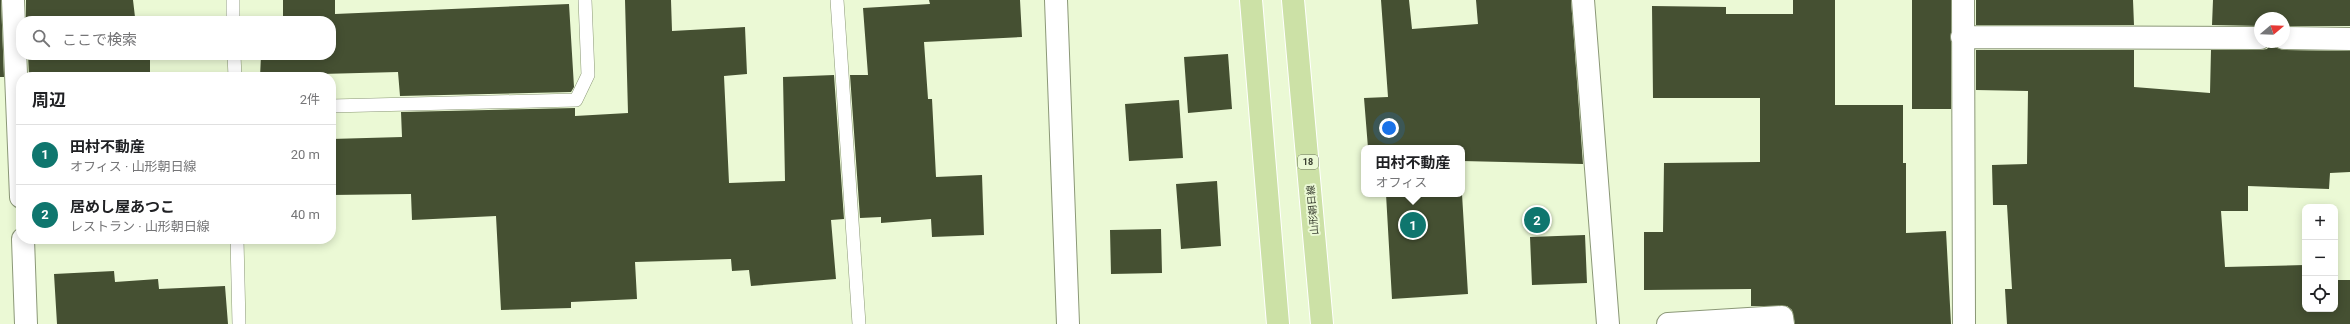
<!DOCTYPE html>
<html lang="ja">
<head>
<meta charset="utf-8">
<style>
	body { margin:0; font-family:Roboto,"Noto Sans JP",sans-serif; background:#f2f2f2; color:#202124 }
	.controls { position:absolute; right:12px; bottom:12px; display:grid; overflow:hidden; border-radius:8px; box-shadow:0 2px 10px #0003 }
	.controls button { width:36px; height:36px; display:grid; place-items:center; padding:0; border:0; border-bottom:1px solid #e0e0e0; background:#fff; color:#202124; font:20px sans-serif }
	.compass { position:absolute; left:2254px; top:12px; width:36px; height:36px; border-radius:50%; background:#fff; box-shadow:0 2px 10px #0003; rotate:71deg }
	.you { position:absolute; left:1389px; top:128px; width:14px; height:14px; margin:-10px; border:3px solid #fff; border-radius:50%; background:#1a73e8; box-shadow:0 0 0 6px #1a73e833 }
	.badge { display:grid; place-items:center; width:26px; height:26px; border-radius:50%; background:#0f766e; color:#fff; font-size:13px; font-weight:700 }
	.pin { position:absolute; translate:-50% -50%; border:2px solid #fff; box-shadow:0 1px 4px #0006 }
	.popup { position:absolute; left:1361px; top:145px; width:104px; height:52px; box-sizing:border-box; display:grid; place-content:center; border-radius:8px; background:#fff; filter:drop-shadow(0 1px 3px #0005); font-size:13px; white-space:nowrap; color:#757577 }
	.popup b { font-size:15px; color:#202124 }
	.popup::after { content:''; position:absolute; left:50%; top:100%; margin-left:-8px; border:8px solid transparent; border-top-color:#fff }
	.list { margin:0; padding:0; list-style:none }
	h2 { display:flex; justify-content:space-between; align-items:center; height:52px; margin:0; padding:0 16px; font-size:17px }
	h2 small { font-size:13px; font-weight:400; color:#757577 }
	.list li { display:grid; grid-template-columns:26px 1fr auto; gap:12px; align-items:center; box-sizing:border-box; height:60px; padding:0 16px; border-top:1px solid #e0e0e0 }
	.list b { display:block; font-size:15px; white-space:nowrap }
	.list p { margin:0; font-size:13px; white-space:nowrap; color:#757577 }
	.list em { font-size:13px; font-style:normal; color:#757577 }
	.icon { flex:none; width:22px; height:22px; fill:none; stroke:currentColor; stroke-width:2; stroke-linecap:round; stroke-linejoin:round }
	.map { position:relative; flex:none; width:2350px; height:324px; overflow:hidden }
	.search { position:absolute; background:#fff; box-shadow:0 2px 10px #0003; left:16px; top:16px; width:320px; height:44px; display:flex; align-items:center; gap:10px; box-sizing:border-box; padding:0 14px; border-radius:16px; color:#757577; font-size:15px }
	.panel { position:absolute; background:#fff; box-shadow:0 2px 10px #0003; left:16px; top:72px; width:320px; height:172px; border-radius:16px }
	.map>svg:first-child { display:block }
</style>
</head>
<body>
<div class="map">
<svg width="2350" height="324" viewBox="0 0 2350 324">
	<rect width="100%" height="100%" fill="#ebf9d5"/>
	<path fill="#455032" d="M 0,0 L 1,0 L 4,77 L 0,77 Z
		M 26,0 L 133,0 L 135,17 L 148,17 L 148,21 L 26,21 Z
		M 283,0 L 335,0 L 335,14 L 569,4 L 574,87 L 571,92 L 400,96 L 398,72 L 321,74 L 321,77 L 260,77 L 261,55 L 331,55 L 331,21 L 261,21 L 261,19 L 283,19 Z
		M 625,0 L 671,0 L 672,31 L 745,27 L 747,74 L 724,76 L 729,183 L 785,181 L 783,77 L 834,75 L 844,219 L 831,220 L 836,279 L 751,286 L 749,270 L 732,271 L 731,259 L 635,262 L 637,299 L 571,302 L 571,308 L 501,310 L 496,216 L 412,220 L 411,194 L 331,195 L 331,139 L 402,137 L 401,112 L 575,108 L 575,116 L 628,113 Z
		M 929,0 L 1020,0 L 1022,37 L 924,42 L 928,99 L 932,99 L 936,177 L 982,175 L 984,235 L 932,237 L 931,219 L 881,223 L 881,217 L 860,218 L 850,75 L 868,75 L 863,8 L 930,4 Z
		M 1381,0 L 1409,0 L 1412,29 L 1478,24 L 1476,0 L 1571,0 L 1583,164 L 1462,161 L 1462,148 L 1368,148 L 1364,98 L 1388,97 Z
		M 1793,0 L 1835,0 L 1835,105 L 1903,105 L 1903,163 L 1906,163 L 1906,233 L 1946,231 L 1951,324 L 1795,324 L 1792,310 L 1787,306 L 1751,306 L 1751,289 L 1644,290 L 1644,232 L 1663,232 L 1664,163 L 1760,162 L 1760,98 L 1653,98 L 1652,6 L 1726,7 L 1726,14 L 1793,14 Z
		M 1912,0 L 1951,0 L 1951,109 L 1912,109 Z
		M 1976,0 L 2133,0 L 2134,25 L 1976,25 Z
		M 2213,0 L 2350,0 L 2350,26 L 2284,26 L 2284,18 L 2260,18 L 2260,26 L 2212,25 Z
		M 2272,42 L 2277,48 L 2284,50 L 2350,51 L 2350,172 L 2330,173 L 2329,189 L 2248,186 L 2248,211 L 2221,211 L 2225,267 L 2305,265 L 2305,309 L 2335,309 L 2335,280 L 2350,280 L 2350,324 L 2007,324 L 2005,289 L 2012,289 L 2007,205 L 1993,205 L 1992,165 L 2027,164 L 2028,91 L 1976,90 L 1976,50 L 2134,50 L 2134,87 L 2210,93 L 2211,50 L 2260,50 L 2267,49 Z
		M 1228,54 L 1232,109 L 1188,113 L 1184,57 Z
		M 28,55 L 150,55 L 150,77 L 29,77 Z
		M 1179,100 L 1183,158 L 1129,161 L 1125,104 Z
		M 1217,181 L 1221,246 L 1181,249 L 1176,184 Z
		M 1386,194 L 1462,194 L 1468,294 L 1392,299 Z
		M 1161,229 L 1162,273 L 1111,274 L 1110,230 Z
		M 1585,235 L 1587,283 L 1532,285 L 1530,237 Z
		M 114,271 L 115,282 L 158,279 L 159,289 L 225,286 L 228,324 L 57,324 L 54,274 Z"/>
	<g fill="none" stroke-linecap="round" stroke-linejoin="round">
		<defs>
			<path id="service" d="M 233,0 L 233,21
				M 837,0 L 859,324
				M 234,55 L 235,77
				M 331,106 L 576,100 L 588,75 L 585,0
				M 237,239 L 239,324"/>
			<path id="minor" d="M 1056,0 L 1068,324
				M 1583,0 L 1608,324
				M 1963,0 L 1964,324
				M 1962,37 L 2260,38
				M 2284,38 L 2350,39
				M 1668,324 L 1782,317 L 1783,324"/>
			<path id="tertiary" d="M 13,0 L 21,197
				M 23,239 L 26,324"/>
			<path id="primary" d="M 1251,0 L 1278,324
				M 1293,0 L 1322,324"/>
		</defs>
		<use href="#service" stroke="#8b9877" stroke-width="14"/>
		<use href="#minor" stroke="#8b9877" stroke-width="24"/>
		<use href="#tertiary" stroke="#8b9877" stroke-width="24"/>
		<use href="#primary" stroke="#fff" stroke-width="24"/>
		<use href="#service" stroke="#fff" stroke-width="13"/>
		<use href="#minor" stroke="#fff" stroke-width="22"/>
		<use href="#tertiary" stroke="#fff" stroke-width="22"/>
		<use href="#primary" stroke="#cce1a6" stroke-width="22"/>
	</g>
	<g text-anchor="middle" stroke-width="4" stroke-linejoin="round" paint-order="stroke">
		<rect fill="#ebf9d5" stroke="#6e7662" stroke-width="1" x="1298" y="155" width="20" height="14" rx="3"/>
		<g font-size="9" font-weight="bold" fill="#393e30">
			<text x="1308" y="165">18</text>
		</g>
		<g font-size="10" fill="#393e30" stroke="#ebf9d5">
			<text transform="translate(1312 210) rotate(-95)" y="4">山形朝日線</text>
		</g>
	</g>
</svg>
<div class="controls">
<button>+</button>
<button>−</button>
<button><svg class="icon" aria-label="locate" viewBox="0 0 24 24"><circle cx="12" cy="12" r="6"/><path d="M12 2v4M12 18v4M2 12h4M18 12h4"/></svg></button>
</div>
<svg class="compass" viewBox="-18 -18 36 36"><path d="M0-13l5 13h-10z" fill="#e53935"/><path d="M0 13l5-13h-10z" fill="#757577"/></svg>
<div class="you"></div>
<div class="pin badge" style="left:1413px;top:225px">1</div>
<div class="popup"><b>田村不動産</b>オフィス</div>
<div class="pin badge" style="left:1537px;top:220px">2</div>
<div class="search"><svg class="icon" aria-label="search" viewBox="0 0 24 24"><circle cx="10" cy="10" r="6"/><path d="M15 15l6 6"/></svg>ここで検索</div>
<section class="panel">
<h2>周辺<small>2件</small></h2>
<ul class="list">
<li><span class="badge">1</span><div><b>田村不動産</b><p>オフィス · 山形朝日線</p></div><em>20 m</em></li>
<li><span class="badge">2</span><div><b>居めし屋あつこ</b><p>レストラン · 山形朝日線</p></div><em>40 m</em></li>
</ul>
</section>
</div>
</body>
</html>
